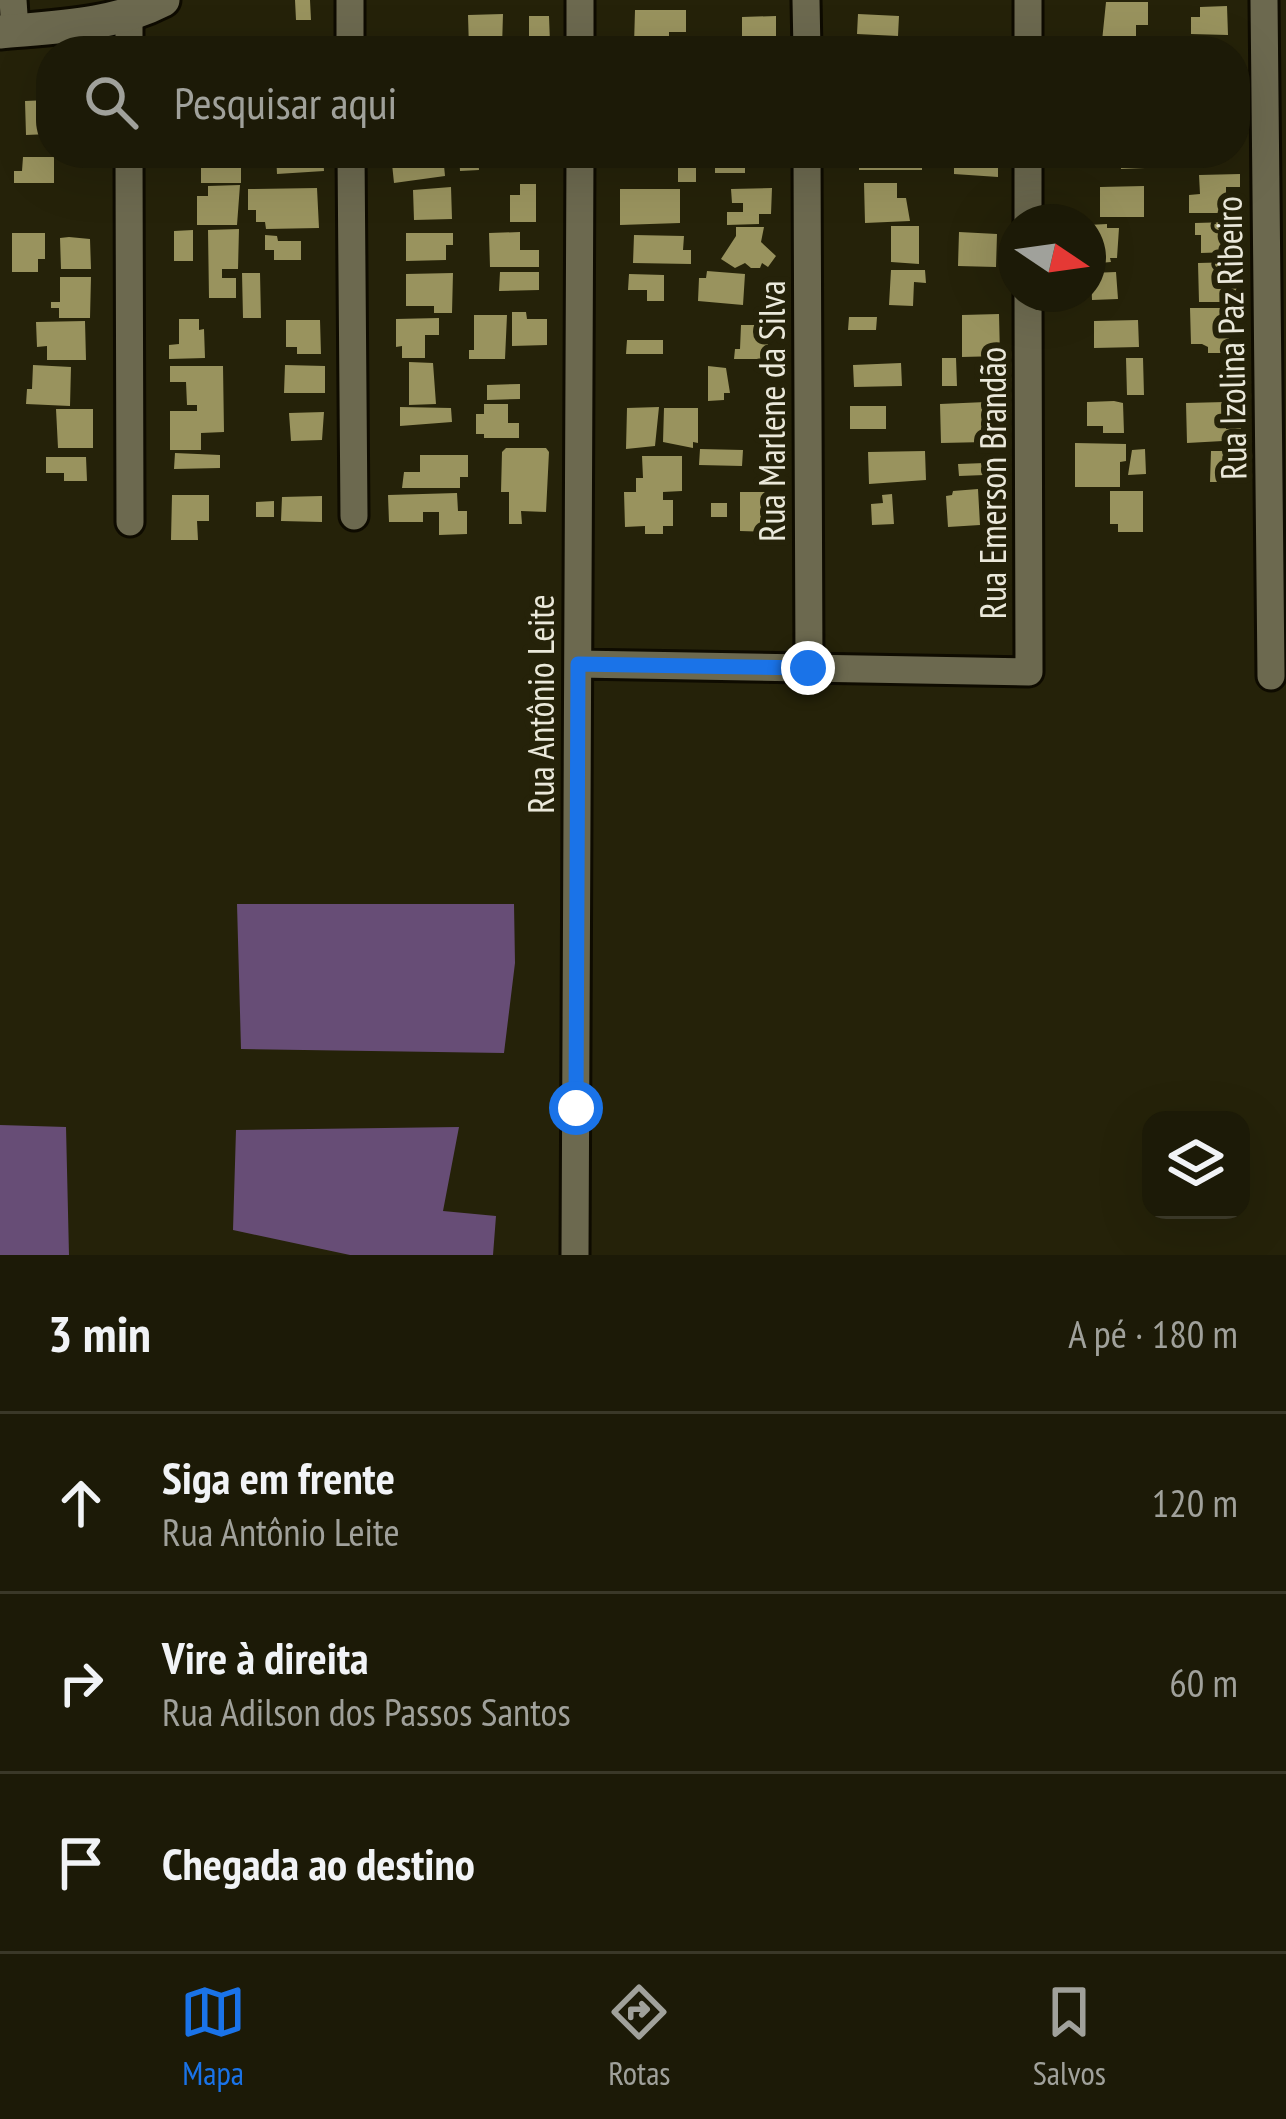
<!DOCTYPE html>
<html lang="pt">
<head>
<meta charset="utf-8">
<style>
	body { margin:0; font-family:"PT Sans Narrow",sans-serif; background:#252311; color:#f1f3f6 }
	.controls { position:absolute; right:36px; bottom:36px; display:grid; overflow:hidden; border-radius:24px; box-shadow:0 12px 48px #0002 }
	.controls button { width:108px; height:108px; display:grid; place-items:center; padding:0; border:0; border-bottom:3px solid #3a3828; background:#1c1a07; color:#f1f3f6; font:60px sans-serif }
	.compass { position:absolute; left:998px; top:204px; width:108px; height:108px; border-radius:50%; background:#1c1a07; box-shadow:0 12px 48px #0002; rotate:103deg }
	.stop { position:absolute; width:36px; height:36px; margin:-27px; border:9px solid #1a73e8; border-radius:50%; background:#fff }
	.stop.end { background:#1a73e8; border-color:#fff; box-shadow:0 3px 12px #0008 }
	.list { margin:0; padding:0; list-style:none }
	h2 { display:flex; justify-content:space-between; align-items:center; height:156px; margin:0; padding:0 48px; font-size:51px }
	h2 small { font-size:39px; font-weight:400; color:#a0a19b }
	.list li { display:grid; grid-template-columns:78px 1fr auto; gap:36px; align-items:center; box-sizing:border-box; height:180px; padding:0 48px; border-top:3px solid #3a3828 }
	.list b { display:block; font-size:45px; white-space:nowrap }
	.list p { margin:0; font-size:39px; white-space:nowrap; color:#a0a19b }
	.list em { font-size:39px; font-style:normal; color:#a0a19b }
	.icon { flex:none; width:66px; height:66px; fill:none; stroke:currentColor; stroke-width:2; stroke-linecap:round; stroke-linejoin:round }
	.map { position:relative; flex:none; width:1286px; height:1255px; overflow:hidden }
	.search { position:absolute; background:#1c1a07; box-shadow:0 12px 48px #0002; left:36px; right:36px; top:36px; height:132px; display:flex; align-items:center; gap:30px; box-sizing:border-box; padding:0 42px; border-radius:48px; color:#a0a19b; font-size:45px }
	.sheet { height:696px; background:#1c1a07 }
	nav { display:flex; justify-content:space-around; align-items:center; box-sizing:border-box; height:168px; border-top:3px solid #3a3828; background:#1c1a07; font-size:33px; color:#a0a19b }
	nav a { display:grid; justify-items:center; gap:6px }
	nav .on { color:#1a73e8 }
	.map>svg:first-child { display:block }
</style>
</head>
<body>
<div class="map">
<svg width="1286" height="1255" viewBox="0 0 1286 1255">
	<rect width="100%" height="100%" fill="#252209"/>
	<path fill="#674d76" d="M 237,904 L 514,904 L 515,963 L 504,1053 L 241,1049 Z
		M 0,1125 L 66,1127 L 69,1255 L 0,1255 Z
		M 459,1127 L 443,1211 L 496,1216 L 493,1255 L 350,1255 L 233,1230 L 236,1130 Z"/>
	<path fill="#99935e" d="M 295,0 L 310,0 L 311,20 L 296,20 Z
		M 1106,2 L 1148,2 L 1148,25 L 1136,25 L 1136,42 L 1102,41 Z
		M 1227,6 L 1228,35 L 1191,34 L 1191,17 L 1200,17 L 1200,7 Z
		M 635,10 L 686,10 L 686,32 L 669,32 L 669,46 L 634,45 Z
		M 503,14 L 502,47 L 469,49 L 468,15 Z
		M 858,14 L 899,16 L 898,36 L 857,34 Z
		M 529,16 L 549,16 L 550,43 L 529,43 Z
		M 776,16 L 776,51 L 758,51 L 758,43 L 742,43 L 742,17 Z
		M 49,100 L 49,134 L 26,135 L 25,101 Z
		M 201,153 L 241,153 L 241,183 L 201,183 Z
		M 276,153 L 323,153 L 324,171 L 277,174 Z
		M 435,153 L 443,155 L 445,176 L 394,183 L 391,154 Z
		M 459,153 L 478,153 L 479,170 L 460,171 Z
		M 678,153 L 696,153 L 696,182 L 678,182 Z
		M 699,153 L 750,153 L 750,160 L 745,160 L 745,173 L 715,173 L 715,159 L 699,159 Z
		M 859,153 L 922,153 L 922,170 L 859,170 Z
		M 954,153 L 998,153 L 998,177 L 954,174 Z
		M 1120,153 L 1144,153 L 1145,168 L 1121,169 Z
		M 1177,153 L 1210,153 L 1211,164 L 1177,165 Z
		M 23,157 L 54,157 L 54,183 L 14,183 L 14,171 L 22,171 Z
		M 1240,174 L 1240,187 L 1226,187 L 1226,213 L 1189,213 L 1189,195 L 1200,194 L 1199,175 Z
		M 864,183 L 897,183 L 897,198 L 906,198 L 910,221 L 865,223 Z
		M 520,184 L 536,184 L 536,222 L 510,222 L 510,195 L 520,195 Z
		M 240,185 L 237,225 L 197,225 L 197,196 L 208,196 L 208,186 Z
		M 1144,186 L 1144,217 L 1100,217 L 1100,187 Z
		M 451,187 L 452,219 L 414,220 L 413,190 Z
		M 317,188 L 319,228 L 266,229 L 265,222 L 256,222 L 256,210 L 248,210 L 248,189 Z
		M 772,188 L 771,214 L 759,214 L 759,224 L 727,225 L 727,212 L 743,212 L 743,203 L 732,203 L 731,189 Z
		M 620,189 L 680,189 L 680,223 L 620,225 Z
		M 1230,222 L 1230,252 L 1201,253 L 1201,235 L 1195,235 L 1195,223 Z
		M 1107,224 L 1107,228 L 1119,228 L 1117,258 L 1110,258 L 1111,262 L 1088,264 L 1088,225 Z
		M 891,226 L 919,226 L 919,264 L 891,262 Z
		M 736,227 L 764,227 L 761,242 L 776,256 L 768,267 L 762,263 L 760,268 L 751,268 L 745,263 L 735,268 L 721,259 L 736,236 Z
		M 239,229 L 238,269 L 222,269 L 222,278 L 236,278 L 236,298 L 209,298 L 208,230 Z
		M 193,230 L 193,261 L 174,261 L 174,231 Z
		M 520,232 L 520,250 L 539,250 L 539,267 L 490,267 L 489,233 Z
		M 959,232 L 997,234 L 996,267 L 958,266 Z
		M 12,233 L 45,233 L 45,259 L 38,259 L 38,272 L 12,272 Z
		M 406,233 L 453,233 L 453,245 L 446,245 L 446,260 L 406,261 Z
		M 265,235 L 277,236 L 278,241 L 301,241 L 301,260 L 274,260 L 274,250 L 265,250 Z
		M 634,235 L 684,236 L 683,250 L 691,250 L 691,264 L 633,263 Z
		M 69,237 L 90,239 L 91,269 L 61,269 L 60,238 Z
		M 1236,262 L 1237,302 L 1199,302 L 1198,263 Z
		M 891,270 L 925,270 L 926,283 L 914,282 L 913,306 L 889,305 Z
		M 707,271 L 745,274 L 743,305 L 698,301 L 699,278 L 706,278 Z
		M 500,272 L 539,272 L 539,290 L 499,291 Z
		M 1116,272 L 1118,299 L 1092,300 L 1091,273 Z
		M 242,273 L 260,273 L 261,318 L 243,318 Z
		M 453,273 L 452,313 L 434,313 L 434,306 L 406,306 L 406,274 Z
		M 629,274 L 664,275 L 664,301 L 647,301 L 647,290 L 628,290 Z
		M 60,277 L 91,277 L 90,318 L 59,318 L 59,308 L 51,308 L 51,302 L 60,302 Z
		M 1190,308 L 1242,308 L 1242,315 L 1229,316 L 1229,353 L 1208,353 L 1208,347 L 1202,344 L 1191,344 Z
		M 512,312 L 526,312 L 527,319 L 547,319 L 547,345 L 512,346 Z
		M 999,314 L 1000,356 L 962,357 L 962,315 Z
		M 474,315 L 507,315 L 505,359 L 469,359 L 469,350 L 474,350 Z
		M 849,317 L 877,317 L 876,330 L 848,330 Z
		M 439,318 L 439,335 L 425,335 L 425,358 L 402,358 L 402,346 L 396,347 L 396,319 Z
		M 179,319 L 199,319 L 199,330 L 204,329 L 205,358 L 169,359 L 169,345 L 179,344 Z
		M 286,320 L 320,320 L 321,354 L 297,354 L 297,347 L 286,347 Z
		M 1138,320 L 1139,347 L 1094,348 L 1094,321 Z
		M 85,321 L 86,360 L 47,360 L 47,346 L 37,347 L 36,322 Z
		M 741,325 L 768,325 L 768,359 L 734,359 L 735,349 L 740,349 Z
		M 627,340 L 663,340 L 663,354 L 626,354 Z
		M 942,358 L 956,358 L 957,386 L 942,386 Z
		M 1126,358 L 1143,358 L 1144,395 L 1127,395 Z
		M 409,362 L 433,363 L 436,404 L 409,405 Z
		M 901,363 L 902,386 L 854,387 L 853,365 Z
		M 33,365 L 71,367 L 70,406 L 26,404 L 27,389 L 32,389 Z
		M 285,365 L 325,366 L 325,393 L 284,393 Z
		M 170,366 L 223,366 L 224,432 L 201,433 L 201,450 L 170,450 L 170,411 L 197,411 L 197,405 L 187,405 L 186,382 L 170,382 Z
		M 708,366 L 726,368 L 730,393 L 724,393 L 724,400 L 708,401 Z
		M 520,384 L 520,399 L 487,400 L 487,385 Z
		M 1114,401 L 1123,403 L 1124,433 L 1103,433 L 1103,426 L 1087,426 L 1087,402 Z
		M 986,402 L 986,442 L 941,443 L 940,404 Z
		M 1225,402 L 1226,429 L 1241,428 L 1241,440 L 1187,443 L 1186,403 Z
		M 484,404 L 508,404 L 508,423 L 519,423 L 519,438 L 484,438 L 484,434 L 476,434 L 476,414 L 484,414 Z
		M 850,406 L 886,406 L 886,429 L 850,429 Z
		M 400,407 L 451,408 L 452,422 L 400,426 Z
		M 659,407 L 655,446 L 626,449 L 627,408 Z
		M 664,408 L 698,408 L 698,443 L 693,442 L 693,448 L 663,442 Z
		M 56,409 L 93,409 L 93,448 L 58,448 Z
		M 324,412 L 322,440 L 291,441 L 289,413 Z
		M 1075,443 L 1126,444 L 1126,461 L 1120,462 L 1120,487 L 1075,487 Z
		M 506,448 L 546,448 L 549,452 L 546,512 L 521,511 L 522,524 L 509,524 L 509,492 L 501,492 L 502,452 Z
		M 700,449 L 743,450 L 742,466 L 699,465 Z
		M 1145,449 L 1146,474 L 1128,475 L 1132,450 Z
		M 925,451 L 926,480 L 869,484 L 868,452 Z
		M 1211,451 L 1240,451 L 1240,482 L 1210,482 Z
		M 175,453 L 220,455 L 220,468 L 174,469 Z
		M 420,455 L 468,455 L 468,477 L 460,477 L 460,488 L 402,488 L 404,472 L 420,472 Z
		M 642,456 L 682,456 L 682,491 L 663,492 L 663,500 L 673,500 L 673,526 L 663,526 L 663,534 L 645,534 L 645,526 L 625,527 L 624,492 L 636,492 L 636,478 L 643,478 Z
		M 46,457 L 86,457 L 87,481 L 64,481 L 64,473 L 46,473 Z
		M 985,463 L 985,475 L 959,476 L 958,464 Z
		M 978,489 L 980,525 L 948,527 L 946,496 L 952,495 L 953,491 Z
		M 1110,491 L 1143,491 L 1143,532 L 1118,532 L 1118,524 L 1110,524 Z
		M 740,492 L 774,492 L 774,532 L 740,531 Z
		M 457,493 L 458,511 L 467,511 L 467,534 L 439,535 L 439,512 L 423,512 L 423,522 L 389,522 L 388,495 Z
		M 892,494 L 894,524 L 872,525 L 871,504 L 883,503 L 882,495 Z
		M 172,495 L 209,495 L 209,521 L 197,521 L 198,540 L 171,540 Z
		M 322,496 L 322,522 L 281,521 L 282,497 Z
		M 274,501 L 274,517 L 256,517 L 256,502 Z
		M 711,503 L 727,503 L 727,517 L 711,517 Z"/>
	<g fill="none" stroke-linecap="round" stroke-linejoin="round">
		<defs>
			<path id="minor" d="M 13,0 L 15,30
				M 350,0 L 350,51
				M 806,0 L 807,51
				M 1028,0 L 1028,51
				M 1264,0 L 1271,676
				M 129,16 L 129,51
				M 580,51 L 580,0
				M 129,153 L 130,522
				M 351,153 L 354,516
				M 807,153 L 809,668
				M 1028,153 L 1028,222
				M 578,664 L 1029,672 L 1028,294
				M 575,1255 L 580,153"/>
			<path id="tertiary" d="M 0,32 C 56,27 113,26 163,0"/>
		</defs>
		<use href="#minor" stroke="#0e0b00" stroke-width="33"/>
		<use href="#tertiary" stroke="#0e0b00" stroke-width="39"/>
		<use href="#minor" stroke="#6c694f" stroke-width="27"/>
		<use href="#tertiary" stroke="#6c694f" stroke-width="33"/>
	</g>
	<g fill="none" stroke-linecap="round" stroke-linejoin="round">
		<path stroke="#1a73e8" stroke-width="15" d="M 576,1108 L 578,664 L 808,668"/>
	</g>
	<g text-anchor="middle" stroke-width="12" stroke-linejoin="round" paint-order="stroke">
		<g font-size="36" fill="#eae8da" stroke="#252209">
			<text transform="translate(1231 338) rotate(-91)" y="13">Rua Izolina Paz Ribeiro</text>
			<text transform="translate(772 411) rotate(-90)" y="13">Rua Marlene da Silva</text>
			<text transform="translate(993 483) rotate(-90)" y="13">Rua Emerson Brandão</text>
			<text transform="translate(541 704) rotate(-90)" y="13">Rua Antônio Leite</text>
		</g>
	</g>
</svg>
<div class="controls">
<button><svg class="icon" aria-label="layers" viewBox="0 0 24 24"><path d="M12 4l9 5-9 5-9-5zM3 14l9 5 9-5"/></svg></button>
</div>
<svg class="compass" viewBox="-18 -18 36 36"><path d="M0-13l5 13h-10z" fill="#e53935"/><path d="M0 13l5-13h-10z" fill="#a0a19b"/></svg>
<div class="stop" style="left:576px;top:1108px"></div>
<div class="stop end" style="left:808px;top:668px"></div>
<div class="search"><svg class="icon" aria-label="search" viewBox="0 0 24 24"><circle cx="10" cy="10" r="6"/><path d="M15 15l6 6"/></svg>Pesquisar aqui</div>
</div>
<section class="sheet">
<h2>3 min<small>A pé · 180 m</small></h2>
<ul class="list">
<li><svg class="icon" aria-label="ahead" viewBox="0 0 24 24"><path d="M12 20V5M6 11l6-6 6 6"/></svg><div><b>Siga em frente</b><p>Rua Antônio Leite</p></div><em>120 m</em></li>
<li><svg class="icon" aria-label="right" viewBox="0 0 24 24"><path d="M7 20v-9h11M14 6l5 5-5 5"/></svg><div><b>Vire à direita</b><p>Rua Adilson dos Passos Santos</p></div><em>60 m</em></li>
<li><svg class="icon" aria-label="arrive" viewBox="0 0 24 24"><path d="M6 21V4h12l-3 4 3 4H6"/></svg><div><b>Chegada ao destino</b></div></li>
</ul>
</section>
<nav>
<a class="on"><svg class="icon" aria-label="map" viewBox="0 0 24 24"><path d="M3 6l6-2 6 2 6-2v14l-6 2-6-2-6 2zM9 4v14M15 6v14"/></svg>Mapa</a>
<a><svg class="icon" aria-label="directions" viewBox="0 0 24 24"><path d="M12 3l9 9-9 9-9-9zM9 14v-3h6M13 9l2 2-2 2"/></svg>Rotas</a>
<a><svg class="icon" aria-label="saved" viewBox="0 0 24 24"><path d="M7 4h10v16l-5-4-5 4z"/></svg>Salvos</a>
</nav>
</body>
</html>
